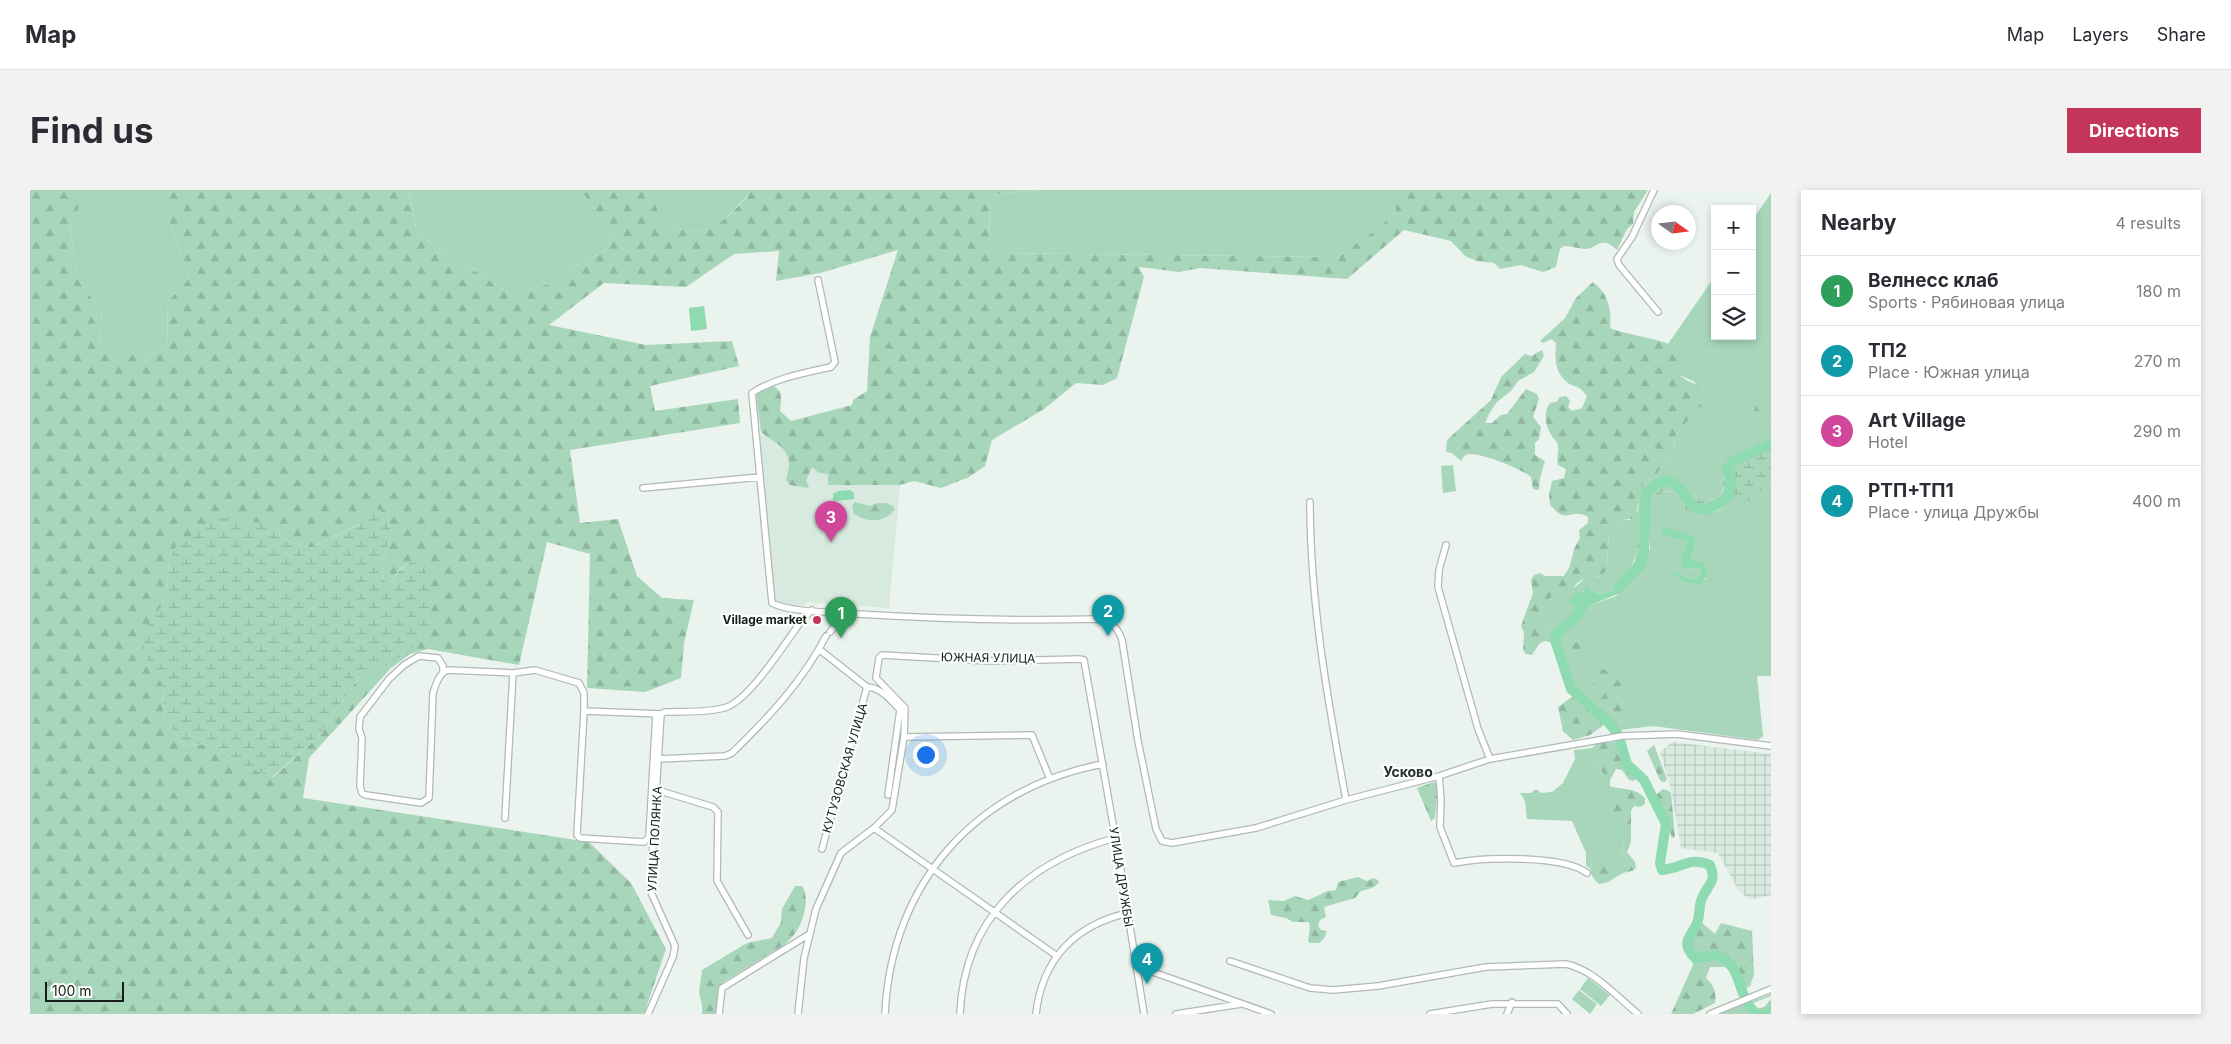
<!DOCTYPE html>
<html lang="en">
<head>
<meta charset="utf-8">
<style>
	body { margin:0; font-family:Inter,sans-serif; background:#f2f2f3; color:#2b2b33 }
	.controls { position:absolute; right:15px; top:15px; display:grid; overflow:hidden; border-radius:0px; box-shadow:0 2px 8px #0003 }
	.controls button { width:45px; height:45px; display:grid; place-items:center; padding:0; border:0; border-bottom:1px solid #e1e1e2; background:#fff; color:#2b2b33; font:25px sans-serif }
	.compass { position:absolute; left:1621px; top:15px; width:45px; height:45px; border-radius:50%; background:#fff; box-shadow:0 2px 8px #0003; rotate:104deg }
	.scale { position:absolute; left:15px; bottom:12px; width:79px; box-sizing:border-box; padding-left:5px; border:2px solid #191c1a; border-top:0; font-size:14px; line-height:18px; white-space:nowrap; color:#191c1a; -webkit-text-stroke:4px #fafffc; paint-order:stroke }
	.you { position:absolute; left:895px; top:564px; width:18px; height:18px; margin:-12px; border:4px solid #fff; border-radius:50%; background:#1a73e8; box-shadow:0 0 0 8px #1a73e833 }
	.badge { display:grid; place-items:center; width:32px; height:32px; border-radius:50%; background:#c4355b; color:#fff; font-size:16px; font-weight:700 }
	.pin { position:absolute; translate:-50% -41px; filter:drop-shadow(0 1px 2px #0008) }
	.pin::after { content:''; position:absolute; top:26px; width:18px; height:15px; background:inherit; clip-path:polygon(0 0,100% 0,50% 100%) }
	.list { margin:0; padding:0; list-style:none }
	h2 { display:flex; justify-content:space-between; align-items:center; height:65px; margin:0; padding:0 20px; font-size:21px }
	h2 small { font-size:16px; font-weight:400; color:#7c7c81 }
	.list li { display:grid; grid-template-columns:32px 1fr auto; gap:15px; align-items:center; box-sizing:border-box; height:70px; padding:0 20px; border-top:1px solid #e1e1e2 }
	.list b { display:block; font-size:19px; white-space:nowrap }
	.list p { margin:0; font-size:16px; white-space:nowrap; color:#7c7c81 }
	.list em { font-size:16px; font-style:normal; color:#7c7c81 }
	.icon { flex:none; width:28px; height:28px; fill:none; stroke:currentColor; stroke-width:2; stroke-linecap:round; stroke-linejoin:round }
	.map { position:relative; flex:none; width:1741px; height:824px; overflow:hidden; border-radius:0px }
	header { display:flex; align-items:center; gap:30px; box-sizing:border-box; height:70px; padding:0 25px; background:#fff; border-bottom:1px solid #e1e1e2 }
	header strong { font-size:24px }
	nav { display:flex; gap:28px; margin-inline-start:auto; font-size:18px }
	.intro { display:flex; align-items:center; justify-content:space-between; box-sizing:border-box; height:120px; padding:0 30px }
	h1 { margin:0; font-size:35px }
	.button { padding:12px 22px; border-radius:0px; background:#c4355b; color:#fff; font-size:18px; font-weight:700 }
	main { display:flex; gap:30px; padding:0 30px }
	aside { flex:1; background:#fff; border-radius:0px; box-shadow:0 2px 8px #0003 }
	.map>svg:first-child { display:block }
</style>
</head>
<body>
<header>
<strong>Map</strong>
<nav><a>Map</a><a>Layers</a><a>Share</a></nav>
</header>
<div class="intro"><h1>Find us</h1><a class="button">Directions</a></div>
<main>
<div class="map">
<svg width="1741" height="824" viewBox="0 0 1741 824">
	<defs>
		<pattern id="industrial-grid" width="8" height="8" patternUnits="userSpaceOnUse" patternTransform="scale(1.25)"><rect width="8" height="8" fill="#d8e9df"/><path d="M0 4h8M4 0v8" fill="none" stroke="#b9c7bf"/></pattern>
		<pattern id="forest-firs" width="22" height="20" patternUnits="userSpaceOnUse" patternTransform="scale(1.25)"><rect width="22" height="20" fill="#a7d6bb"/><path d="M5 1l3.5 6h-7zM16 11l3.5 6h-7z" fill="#8fb7a0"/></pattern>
		<pattern id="wetland-marsh" width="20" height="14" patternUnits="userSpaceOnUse" patternTransform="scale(1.25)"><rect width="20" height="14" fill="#a7d6bb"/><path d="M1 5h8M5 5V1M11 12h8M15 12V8" fill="none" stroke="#8fb7a0"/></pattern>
	</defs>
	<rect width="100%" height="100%" fill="#eaf3ed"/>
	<path fill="#d8e9df" d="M 728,244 L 844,266 L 870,295 L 859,418 L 776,412 L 775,416 L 745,412 Z"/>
	<path fill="url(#industrial-grid)" d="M 1642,552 L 1741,564 L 1741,705 L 1720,710 L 1709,701 L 1688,663 L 1651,658 L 1641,598 L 1630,562 Z"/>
	<path fill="#a7d6bb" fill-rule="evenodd" d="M 63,0 L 127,0 L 160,87 L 138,112 L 137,157 L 115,169 L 69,153 L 72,124 L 46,85 L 40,35 L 53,9 Z
		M 379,0 L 551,0 L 585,49 L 575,61 L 535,81 L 525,92 L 482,105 L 387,44 Z
		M 622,0 L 720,0 L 717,6 C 697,27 685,45 654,40 C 646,39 637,38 630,34 Z
		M 1008,0 L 1366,0 L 1366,22 L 1347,39 L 1307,67 L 959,63 L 960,5 Z
		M 1741,3 L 1741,212 L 1731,212 L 1731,234 L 1741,226 L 1741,249 L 1720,258 L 1693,286 C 1698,303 1686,312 1670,310 C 1646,294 1647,276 1615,298 C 1608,330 1616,375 1585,394 L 1584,399 C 1575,405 1570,405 1561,400 L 1560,396 L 1551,403 L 1548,401 L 1542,409 L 1547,428 L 1559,416 L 1586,406 L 1604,383 L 1620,359 L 1620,315 C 1622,309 1625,306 1631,304 C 1647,296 1650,309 1656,321 C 1662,322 1669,325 1675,324 C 1689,321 1734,303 1741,292 L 1741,486 L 1727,486 L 1733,546 L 1728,550 L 1623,536 L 1590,540 L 1547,501 L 1538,484 L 1531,463 L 1562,453 L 1559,448 L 1542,452 L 1515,437 L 1509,427 C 1514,406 1525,408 1541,400 C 1546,397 1552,391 1556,387 L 1568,387 L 1577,379 L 1579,341 L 1594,330 L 1600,330 L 1608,320 L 1609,304 L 1614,289 L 1624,288 L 1644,260 L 1645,247 L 1670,215 L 1665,192 L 1647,184 L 1654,162 L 1638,154 L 1685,86 L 1685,146 L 1722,146 L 1722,31 ZM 1649,347 L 1666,354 L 1661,367 L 1676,389 L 1654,392 L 1640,381 L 1664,390 L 1669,387 L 1671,382 L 1669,379 L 1655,378 L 1655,364 L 1658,352 ZM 1566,489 L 1590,502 L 1587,507 L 1590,512 L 1595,515 L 1599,526 L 1592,532 L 1580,519 L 1573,507 L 1575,501 L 1573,496 L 1562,492 Z
		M 1423,275 L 1426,301 L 1413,303 L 1411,276 Z
		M 1562,558 L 1561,563 L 1573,583 L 1588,636 L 1592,647 L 1594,653 L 1590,671 L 1584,673 L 1566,669 L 1562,673 L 1560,679 L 1556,675 L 1556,663 L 1542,631 L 1497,629 L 1495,611 L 1490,603 L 1501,603 L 1506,599 L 1511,603 L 1522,602 L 1533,593 L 1545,569 L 1544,560 Z
		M 1558,788 L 1580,805 L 1571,816 L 1550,799 Z
		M 1549,800 L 1567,814 L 1560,824 L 1542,809 Z
		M 1741,804 L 1741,806 L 1723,813 L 1726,819 C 1736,818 1735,815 1741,809 L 1741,824 L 1689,824 Z"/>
	<path fill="url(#forest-firs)" fill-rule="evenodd" d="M 0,0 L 63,0 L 53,9 L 40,35 L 46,85 L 72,124 L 69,153 L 115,169 L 137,157 L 138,112 L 160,87 L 127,0 L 379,0 L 387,44 L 482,105 L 525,92 L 535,81 L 575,61 L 585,49 L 551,0 L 622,0 L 631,34 C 637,38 646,39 654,40 C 685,45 697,27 717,7 L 720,0 L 1008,0 L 960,5 L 959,63 L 1307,67 L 1347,39 L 1366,22 L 1366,0 L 1618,0 L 1604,22 L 1603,34 L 1597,39 L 1587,60 C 1569,43 1568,60 1554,59 C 1547,58 1541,56 1534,56 L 1530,59 L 1526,77 L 1513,82 L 1491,75 L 1470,79 L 1464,73 L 1447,71 L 1435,66 L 1421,51 L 1374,40 L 1317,89 L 1170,78 L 1149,82 L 1109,77 L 1114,87 L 1087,188 L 1073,195 L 1046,193 L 1014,219 L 962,250 L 955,276 L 939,287 L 911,298 L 884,291 L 870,295 L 798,295 L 798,284 L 789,283 L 782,277 L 776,290 L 779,298 L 760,295 L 756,290 C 765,260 752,258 731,242 L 726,204 L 743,196 C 754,201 751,210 750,221 L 761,231 L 822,215 L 823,210 L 837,201 L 840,147 L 868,60 L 790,83 L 746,91 L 749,61 L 704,64 L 656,97 L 574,93 L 519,135 L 616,155 L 702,151 L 709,176 L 620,196 L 625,221 L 708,209 L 710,233 L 540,260 L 550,333 L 588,329 L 607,386 L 632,408 L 664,410 L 654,453 L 651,488 L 615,502 L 557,498 L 560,364 L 517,352 L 489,475 L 398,459 L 380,464 L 361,478 L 279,568 L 273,608 L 559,652 L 601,693 L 636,759 L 614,824 L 0,824 ZM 356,321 L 361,342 L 352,376 L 354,391 L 363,392 C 367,377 378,373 392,367 L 362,473 L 328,488 L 288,547 L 243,587 L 209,574 L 183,554 L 153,555 L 133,526 L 134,499 L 113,443 L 135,411 L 139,373 L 240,334 L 257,351 L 280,358 Z
		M 1563,92 C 1578,103 1582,120 1580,138 C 1598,146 1641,149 1655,163 C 1657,165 1659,170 1660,173 L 1648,184 C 1660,196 1678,192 1678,217 L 1674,220 L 1670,216 L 1666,220 L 1645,247 L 1644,260 L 1624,288 L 1614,289 L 1605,328 L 1594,330 L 1579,341 L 1577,379 C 1571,386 1566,389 1556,387 L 1546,394 L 1540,405 L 1534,409 L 1522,407 L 1513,416 L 1509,427 L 1515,437 L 1542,452 L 1559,448 L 1562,453 C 1555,467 1538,465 1525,462 L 1520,452 L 1514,451 L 1509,454 L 1502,465 L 1496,464 L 1493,460 L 1494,442 L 1491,436 L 1503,403 L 1501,390 L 1504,385 L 1510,383 L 1515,386 L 1534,386 L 1540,376 L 1544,359 L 1550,348 L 1549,340 L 1558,333 L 1558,327 C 1546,319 1539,329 1530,324 C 1526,322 1524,318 1520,315 L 1519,304 L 1522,291 L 1534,288 L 1536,279 L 1528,275 C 1526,268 1529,263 1528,256 C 1528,251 1524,250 1522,246 C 1515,237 1513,222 1520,213 L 1526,212 L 1530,207 L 1536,206 L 1540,211 L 1538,217 L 1542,221 L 1552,218 L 1557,206 C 1547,193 1547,199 1538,193 C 1524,182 1525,168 1526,153 L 1521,149 L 1513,153 L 1510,151 L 1535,128 L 1546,108 Z
		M 1512,160 L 1514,166 L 1504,182 L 1488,191 L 1481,201 L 1467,212 L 1460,222 L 1455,233 L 1462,233 L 1471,225 L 1477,224 L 1496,199 L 1507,204 L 1509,209 L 1503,227 L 1511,237 L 1509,249 L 1505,253 L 1505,265 L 1515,271 L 1510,288 L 1509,300 L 1503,299 L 1501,287 C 1492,279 1452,263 1440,264 C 1435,264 1433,267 1431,271 L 1422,263 L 1416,262 L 1417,250 L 1461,210 L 1471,187 L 1495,164 L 1501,166 Z
		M 1731,212 L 1741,212 L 1741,226 L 1731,234 L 1727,234 L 1724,225 L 1725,217 Z
		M 825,312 L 840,316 L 847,313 L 856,313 L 863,316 L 865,320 C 852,333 839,333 824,324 L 822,316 Z
		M 1570,478 C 1579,481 1588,488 1593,497 L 1587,507 L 1590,512 L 1595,515 L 1599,526 L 1598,532 L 1592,532 L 1580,519 L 1575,522 L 1565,516 L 1568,510 L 1573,507 L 1575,501 L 1573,496 L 1566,497 L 1561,493 L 1566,489 L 1565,483 Z
		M 1543,506 L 1574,535 L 1560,545 L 1543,550 L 1533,541 L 1528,517 Z
		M 1586,552 L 1590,557 L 1588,563 L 1607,586 L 1604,591 L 1599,590 L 1592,580 L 1586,579 L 1580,590 L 1580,596 C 1591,600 1605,597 1615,608 L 1615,614 L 1610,617 L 1604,616 L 1601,621 L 1601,651 L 1597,662 L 1605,672 L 1606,678 C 1601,683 1597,681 1591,684 C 1583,688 1580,693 1569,694 C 1560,686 1557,678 1566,668 L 1584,673 L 1590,671 L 1594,653 L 1592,647 L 1587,636 L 1573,583 L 1561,563 L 1562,558 L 1568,553 Z
		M 1624,555 L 1637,589 L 1635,592 L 1632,592 L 1630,590 L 1617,561 Z
		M 1404,592 L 1408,595 L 1405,628 L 1401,631 L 1387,598 Z
		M 1633,599 L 1641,602 L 1645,647 L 1642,648 L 1633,621 L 1626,605 Z
		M 1328,687 L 1337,691 L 1343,688 L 1348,690 L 1349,693 L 1342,698 L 1331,701 L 1325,708 L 1294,717 L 1296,727 L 1290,730 L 1288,736 L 1291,740 L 1297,741 L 1294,749 L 1289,753 L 1280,753 L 1278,751 L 1280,738 L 1279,732 L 1263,732 L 1256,728 L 1241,725 L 1238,710 L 1254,711 L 1265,706 L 1278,710 L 1298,701 L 1306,700 L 1308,692 Z
		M 765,696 L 772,696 C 781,708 773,735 763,746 C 761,749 757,752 754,755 L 693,792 L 688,804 L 686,824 L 672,824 L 672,815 L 669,803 L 672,780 L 717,753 L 742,748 L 751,732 L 752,719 Z
		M 1670,731 L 1685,744 L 1691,733 L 1722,741 L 1724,784 L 1720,796 L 1710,802 L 1707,801 L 1702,783 L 1695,777 L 1680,777 L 1676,788 C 1683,794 1687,803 1685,813 L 1663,824 L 1641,824 L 1663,775 L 1659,752 Z"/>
	<path fill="url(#wetland-marsh)" d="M 1741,249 L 1741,292 C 1736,300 1727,301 1721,310 L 1673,324 L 1656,321 C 1647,301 1643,294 1622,310 C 1616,326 1629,390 1598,382 L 1605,371 L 1615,298 C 1647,276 1646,294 1670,310 L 1682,310 L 1692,303 L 1694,298 L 1693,280 L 1704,266 Z
		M 340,318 L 356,321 L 361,342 L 352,376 L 354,391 L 363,392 C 368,377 379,373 392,366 L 400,399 L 398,445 L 362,473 L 328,488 L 288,547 L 242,587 L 209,574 L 183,554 L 153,555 L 133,526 L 134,499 L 115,465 L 112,443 L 135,411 L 139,373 L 146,356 L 190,327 L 240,334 L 257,351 L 280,358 L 330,334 Z"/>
	<path fill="#8edbb1" d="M 674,116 L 677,139 L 661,141 L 659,118 Z
		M 820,300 L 824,303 L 824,309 L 806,311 L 803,310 L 803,304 L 808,301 Z
		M 1639,338 L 1664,347 L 1666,354 L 1661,367 L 1664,371 L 1674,373 L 1678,381 L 1672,394 L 1654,392 L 1638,380 L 1664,390 L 1669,387 L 1671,382 L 1669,379 L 1655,378 L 1651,375 C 1651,367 1655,359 1658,352 C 1649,347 1641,349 1632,345 L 1631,340 Z
		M 1598,382 L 1606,382 L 1592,402 L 1559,416 L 1547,429 L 1544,417 L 1538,412 L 1548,401 L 1551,403 L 1554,401 L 1554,398 L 1560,396 L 1561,400 C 1569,405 1576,405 1584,399 L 1584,394 Z"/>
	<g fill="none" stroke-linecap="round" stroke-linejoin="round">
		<path stroke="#8edbb1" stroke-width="10" d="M 1594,392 L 1610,375 L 1614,361 L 1616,303 C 1642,277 1648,299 1665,318 L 1676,320 L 1693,311 L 1698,306 L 1702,292 L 1697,280 L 1703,271 L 1741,254
			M 1553,416 L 1546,427 L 1527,444 L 1525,450 L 1541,499 L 1578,532 L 1588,544 L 1597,574 L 1614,590 L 1636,634 L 1630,673 L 1632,680 C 1653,678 1659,666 1680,675 C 1688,693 1676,695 1671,711 C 1669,717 1670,724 1668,730 C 1665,745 1647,750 1665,768 C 1673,769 1680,763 1688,766 C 1714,775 1707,813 1728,824
			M 1736,824 L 1741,821"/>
		<defs>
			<path id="street" d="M 1624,0 L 1602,47 L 1587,69 L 1589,75 L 1628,122
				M 788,90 L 805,172 L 801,177 C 774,183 745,188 722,203 L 742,413 C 761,423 806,422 828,424 C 908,429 987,431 1068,429 C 1082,433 1087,436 1092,450 L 1108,551 L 1126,639 L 1132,651 L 1142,653 L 1226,638 L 1316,610 L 1409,586 L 1460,569 L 1592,546 L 1647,544 L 1741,556
				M 613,298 L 730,287
				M 1280,312 C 1280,412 1298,512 1316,610
				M 1416,355 L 1409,380 L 1408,397 L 1448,539 L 1460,569
				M 800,442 L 815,423
				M 790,460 L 837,497 L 792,659
				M 413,482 L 413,476 L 408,468 L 389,466 L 374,475 L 359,489 L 330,527 L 329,539 L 332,548 L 330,596 L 332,603 L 336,605 L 391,613 L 399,608 L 403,503 C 406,494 409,483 418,480 L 483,483 L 505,480 L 549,493 L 554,503 L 554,521 L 631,524 L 635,522 C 654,521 676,523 694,518 C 719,512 756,451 773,429 L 782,420
				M 837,497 C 850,497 862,511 870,520 L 858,605
				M 554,521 L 547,645 L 550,648 L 614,652 L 619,647 L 626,524
				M 874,547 L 875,518 L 846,488 L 849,468 L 852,465 L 958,471 L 1049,469 L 1054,470 L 1089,668 L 1114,824
				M 628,569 L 695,566 L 702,563 C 738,528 773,491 796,446
				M 1409,586 L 1411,609 L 1410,637 L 1424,673 C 1453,667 1533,665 1557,683
				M 627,600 L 683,617 L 688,622 L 687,691 L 718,745
				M 475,628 L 483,483
				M 844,638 L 1027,766
				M 1200,771 L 1280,798 L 1303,800 L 1348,796 L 1456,777 L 1536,774 C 1564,780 1586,806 1608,824
				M 1106,776 L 1241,824
				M 618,824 L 643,767 L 645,756 L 620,700 L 631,524
				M 689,824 L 692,798 L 778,745
				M 768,824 L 774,768 L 786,719 L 811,663 L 844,638 L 862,620 L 874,547 L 1002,545 L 1020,589
				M 855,824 C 861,694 945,598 1073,574
				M 930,824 C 934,728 997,672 1085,648
				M 1006,824 C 1012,769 1045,735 1098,723
				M 1146,824 L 1211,814
				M 1400,824 L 1462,814 L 1528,814 L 1537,824
				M 1477,824 L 1482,812
				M 1680,824 L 1741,799"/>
		</defs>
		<use href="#street" stroke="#b0b9b4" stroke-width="8"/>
		<use href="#street" stroke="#fff" stroke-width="5.5"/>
	</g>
	<circle fill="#c4355b" stroke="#fafffc" stroke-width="2" cx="787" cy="430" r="5"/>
	<g text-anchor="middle" stroke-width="4.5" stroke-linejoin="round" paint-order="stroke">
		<g font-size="12" font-weight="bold" fill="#191c1a" stroke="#fafffc" text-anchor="end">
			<text x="777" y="434">Village market</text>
		</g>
		<g font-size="12" fill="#191c1a" stroke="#fafffc">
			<text transform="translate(958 468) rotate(1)" y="4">ЮЖНАЯ УЛИЦА</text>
			<text transform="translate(815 578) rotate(-74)" y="4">КУТУЗОВСКАЯ УЛИЦА</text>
			<text transform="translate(625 649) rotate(-87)" y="4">УЛИЦА ПОЛЯНКА</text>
			<text transform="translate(1091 687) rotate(81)" y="4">УЛИЦА ДРУЖБЫ</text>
		</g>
		<g font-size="14" font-weight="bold" fill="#282e2a" stroke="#fafffc">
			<text x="1378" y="587">Усково</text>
		</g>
	</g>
</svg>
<div class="controls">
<button>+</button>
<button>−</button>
<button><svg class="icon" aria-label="layers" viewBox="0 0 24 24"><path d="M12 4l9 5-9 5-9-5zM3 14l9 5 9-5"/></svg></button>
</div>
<svg class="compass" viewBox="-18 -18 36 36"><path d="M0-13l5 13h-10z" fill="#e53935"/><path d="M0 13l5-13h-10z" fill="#7c7c81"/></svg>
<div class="scale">100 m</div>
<div class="you"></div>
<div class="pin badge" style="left:811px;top:448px;background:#2e9e5b">1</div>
<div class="pin badge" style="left:1078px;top:446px;background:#0f9aa8">2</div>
<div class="pin badge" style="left:801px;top:352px;background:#d1479c">3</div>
<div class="pin badge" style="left:1117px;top:794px;background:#0f9aa8">4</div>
</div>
<aside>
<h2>Nearby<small>4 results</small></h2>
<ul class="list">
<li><span class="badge" style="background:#2e9e5b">1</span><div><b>Велнесс клаб</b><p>Sports · Рябиновая улица</p></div><em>180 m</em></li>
<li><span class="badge" style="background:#0f9aa8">2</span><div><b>ТП2</b><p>Place · Южная улица</p></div><em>270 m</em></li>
<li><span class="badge" style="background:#d1479c">3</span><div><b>Art Village</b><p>Hotel</p></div><em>290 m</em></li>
<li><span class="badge" style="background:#0f9aa8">4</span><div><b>РТП+ТП1</b><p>Place · улица Дружбы</p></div><em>400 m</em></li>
</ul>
</aside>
</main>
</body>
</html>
